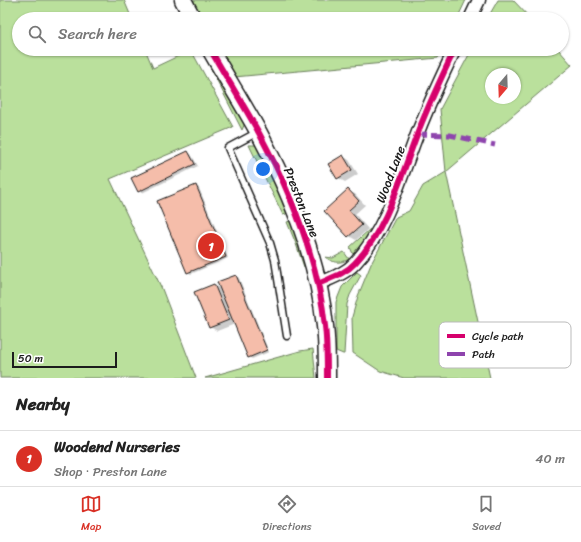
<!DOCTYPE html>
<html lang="en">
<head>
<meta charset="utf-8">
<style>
	body { margin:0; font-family:Sriracha,sans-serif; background:#f6f6f6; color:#222 }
	.compass { position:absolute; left:485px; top:68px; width:36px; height:36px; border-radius:50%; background:#fff; box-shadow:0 1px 3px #0004; rotate:199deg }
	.scale { position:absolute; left:12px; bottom:10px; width:105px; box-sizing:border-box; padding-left:4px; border:2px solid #1c1c1c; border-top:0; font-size:11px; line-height:14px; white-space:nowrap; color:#1c1c1c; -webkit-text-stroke:3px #fff; paint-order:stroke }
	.you { position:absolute; left:263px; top:169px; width:14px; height:14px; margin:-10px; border:3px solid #fff; border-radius:50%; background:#1a73e8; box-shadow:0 0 0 6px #1a73e833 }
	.badge { display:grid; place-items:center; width:26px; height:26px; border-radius:50%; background:#d93025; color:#fff; font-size:13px; font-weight:700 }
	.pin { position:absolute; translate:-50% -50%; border:2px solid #fff; box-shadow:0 1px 4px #0006 }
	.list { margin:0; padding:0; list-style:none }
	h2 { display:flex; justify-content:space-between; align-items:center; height:52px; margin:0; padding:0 16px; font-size:17px }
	h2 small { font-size:13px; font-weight:400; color:#767676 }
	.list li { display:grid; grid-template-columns:26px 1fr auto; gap:12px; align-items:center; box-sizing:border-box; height:56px; padding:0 16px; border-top:1px solid #e0e0e0 }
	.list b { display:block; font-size:15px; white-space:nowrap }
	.list p { margin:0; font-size:13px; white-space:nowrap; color:#767676 }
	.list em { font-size:13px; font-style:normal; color:#767676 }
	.icon { flex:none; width:22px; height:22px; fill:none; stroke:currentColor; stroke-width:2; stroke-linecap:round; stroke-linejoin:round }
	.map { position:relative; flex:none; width:581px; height:378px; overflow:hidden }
	.search { position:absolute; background:#fff; box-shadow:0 1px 3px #0004; left:12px; right:12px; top:12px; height:44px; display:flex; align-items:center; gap:10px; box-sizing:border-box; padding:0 14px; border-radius:22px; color:#767676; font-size:15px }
	.sheet { height:108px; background:#fff }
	nav { display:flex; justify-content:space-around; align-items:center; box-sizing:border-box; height:56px; border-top:1px solid #e0e0e0; background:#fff; font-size:11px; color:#767676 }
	nav a { display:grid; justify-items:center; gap:2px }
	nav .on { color:#d93025 }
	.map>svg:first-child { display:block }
</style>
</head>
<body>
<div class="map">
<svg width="581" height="378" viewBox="0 0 581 378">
	<rect width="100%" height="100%" fill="#fff"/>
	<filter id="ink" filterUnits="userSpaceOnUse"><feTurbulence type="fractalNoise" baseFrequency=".025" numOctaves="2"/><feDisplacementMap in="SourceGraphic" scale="8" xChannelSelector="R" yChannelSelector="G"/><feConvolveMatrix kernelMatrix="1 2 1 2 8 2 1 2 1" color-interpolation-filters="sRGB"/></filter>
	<g filter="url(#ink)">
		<path fill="#bae09c" stroke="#6b7e5c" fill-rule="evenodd" d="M 0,0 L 124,0 L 132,19 L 19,19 L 19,49 L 145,49 L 153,68 L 191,50 L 233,127 L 110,179 L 162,289 L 196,378 L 0,378 Z
			M 193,0 L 466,0 L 457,19 L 203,19 Z
			M 498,0 L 513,0 L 531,19 L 487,19 Z
			M 201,49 L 245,123 L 242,130 Z
			M 219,49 L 443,49 L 438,58 L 234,77 Z
			M 472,49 L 558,49 L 572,65 L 446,172 L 490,378 L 404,378 L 380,371 L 353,353 L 352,317 L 358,296 L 371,264 L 396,217 L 409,211 L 423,186 L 446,172 L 440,109 ZM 491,74 L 515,74 L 515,98 L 491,98 Z
			M 249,145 L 257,145 L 289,209 L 286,214 L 283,215 Z
			M 293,220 L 308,264 L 304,267 L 296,244 L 287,222 Z
			M 370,229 L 366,238 L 353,254 L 350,247 Z
			M 344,252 L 349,259 C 340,264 333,263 325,257 L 333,258 Z
			M 357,272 L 361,275 L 350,295 L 347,304 L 344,354 L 343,354 L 336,351 L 336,302 L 342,287 Z
			M 313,349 L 316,378 L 205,378 L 300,351 Z"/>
		<path fill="#0003" d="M 188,152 L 191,154 L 198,166 L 142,193 L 139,191 Z
			M 343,156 L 349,160 L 358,174 L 345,182 L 338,178 Z
			M 196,186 L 199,188 L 228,258 L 191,274 L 188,272 Z
			M 348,191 L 355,194 L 365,205 L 355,214 L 368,229 L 356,240 L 349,236 L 326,211 Z
			M 236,276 L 239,278 L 269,352 L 252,359 L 249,357 L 235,324 L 217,331 L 210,327 L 214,285 L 220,288 Z"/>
		<path fill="#f5bdaa" stroke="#1c1c1c" d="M 188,151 L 195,164 L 138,192 L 131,178 Z
			M 343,155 L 352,170 L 337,179 L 328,164 Z
			M 196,185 L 226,257 L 187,273 L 157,201 Z
			M 348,189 L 359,201 L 349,210 L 362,225 L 348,237 L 324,211 Z
			M 236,275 L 267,350 L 248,358 L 217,282 Z
			M 214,284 L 229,320 L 209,328 L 194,292 Z"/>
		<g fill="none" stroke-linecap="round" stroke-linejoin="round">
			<defs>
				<path id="lane" d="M 258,132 L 228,148 L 270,243 L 275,260 L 287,336"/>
				<path id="street" d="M 470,19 L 479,0
					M 318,284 C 331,278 345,274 355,263 C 387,229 401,176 418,132 C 429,104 442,76 455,49"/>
				<path id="secondary" d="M 183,0 L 193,19
					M 210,49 C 226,77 243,104 259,133 C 291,193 318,258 325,326 C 327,343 327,361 327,378"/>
			</defs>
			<use href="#lane" stroke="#1c1c1c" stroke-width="9"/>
			<use href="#street" stroke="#1c1c1c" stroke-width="15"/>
			<use href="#secondary" stroke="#1c1c1c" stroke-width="19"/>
			<use href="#lane" stroke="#fff" stroke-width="6"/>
			<use href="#street" stroke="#fff" stroke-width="12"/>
			<use href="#secondary" stroke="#fff" stroke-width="16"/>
			<path stroke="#8e44ad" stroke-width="5" stroke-dasharray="10 5" stroke-linecap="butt" d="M 417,134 L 450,135 L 495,145"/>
			<defs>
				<path id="cycleway" d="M 210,49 C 226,77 243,104 259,133 C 291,193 318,258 325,326 C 327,343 327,361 327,378
					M 318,284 C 331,278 345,274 355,263 C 387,229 401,176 418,132 C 429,104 442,76 455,49"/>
			</defs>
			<use href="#cycleway" stroke="#fff" stroke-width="8"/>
			<use href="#cycleway" stroke="#d6006c" stroke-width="6"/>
		</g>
	</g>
	<g text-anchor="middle" stroke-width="4" stroke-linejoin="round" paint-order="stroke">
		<g font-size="13" fill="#1c1c1c" stroke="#fff">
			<text transform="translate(390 174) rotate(-69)" y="5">Wood Lane</text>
			<text transform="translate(302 202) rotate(68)" y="5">Preston Lane</text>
		</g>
	</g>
	<rect x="439" y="322" width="132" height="46" rx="6" fill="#fff" stroke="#bbb" stroke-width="1"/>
	<rect x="447" y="334" width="18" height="4" fill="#d6006c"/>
	<rect x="447" y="352" width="18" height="4" fill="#8e44ad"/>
	<g font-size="11" fill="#1c1c1c">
		<text x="472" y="340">Cycle path</text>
		<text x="472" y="358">Path</text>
	</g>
</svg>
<svg class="compass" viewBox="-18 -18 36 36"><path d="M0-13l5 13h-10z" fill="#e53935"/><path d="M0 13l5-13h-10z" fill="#767676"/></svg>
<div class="scale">50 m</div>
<div class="you"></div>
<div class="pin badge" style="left:211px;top:246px">1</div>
<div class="search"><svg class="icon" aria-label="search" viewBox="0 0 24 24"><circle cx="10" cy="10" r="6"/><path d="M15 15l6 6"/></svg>Search here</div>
</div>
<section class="sheet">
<h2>Nearby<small></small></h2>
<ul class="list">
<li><span class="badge">1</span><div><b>Woodend Nurseries</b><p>Shop · Preston Lane</p></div><em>40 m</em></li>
</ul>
</section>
<nav>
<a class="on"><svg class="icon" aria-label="map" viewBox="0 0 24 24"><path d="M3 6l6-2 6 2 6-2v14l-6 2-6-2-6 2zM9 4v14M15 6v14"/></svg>Map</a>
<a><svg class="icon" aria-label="directions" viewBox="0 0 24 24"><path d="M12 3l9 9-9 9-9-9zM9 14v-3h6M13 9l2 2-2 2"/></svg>Directions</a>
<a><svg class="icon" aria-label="saved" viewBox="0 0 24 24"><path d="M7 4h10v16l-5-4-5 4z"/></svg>Saved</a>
</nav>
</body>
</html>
